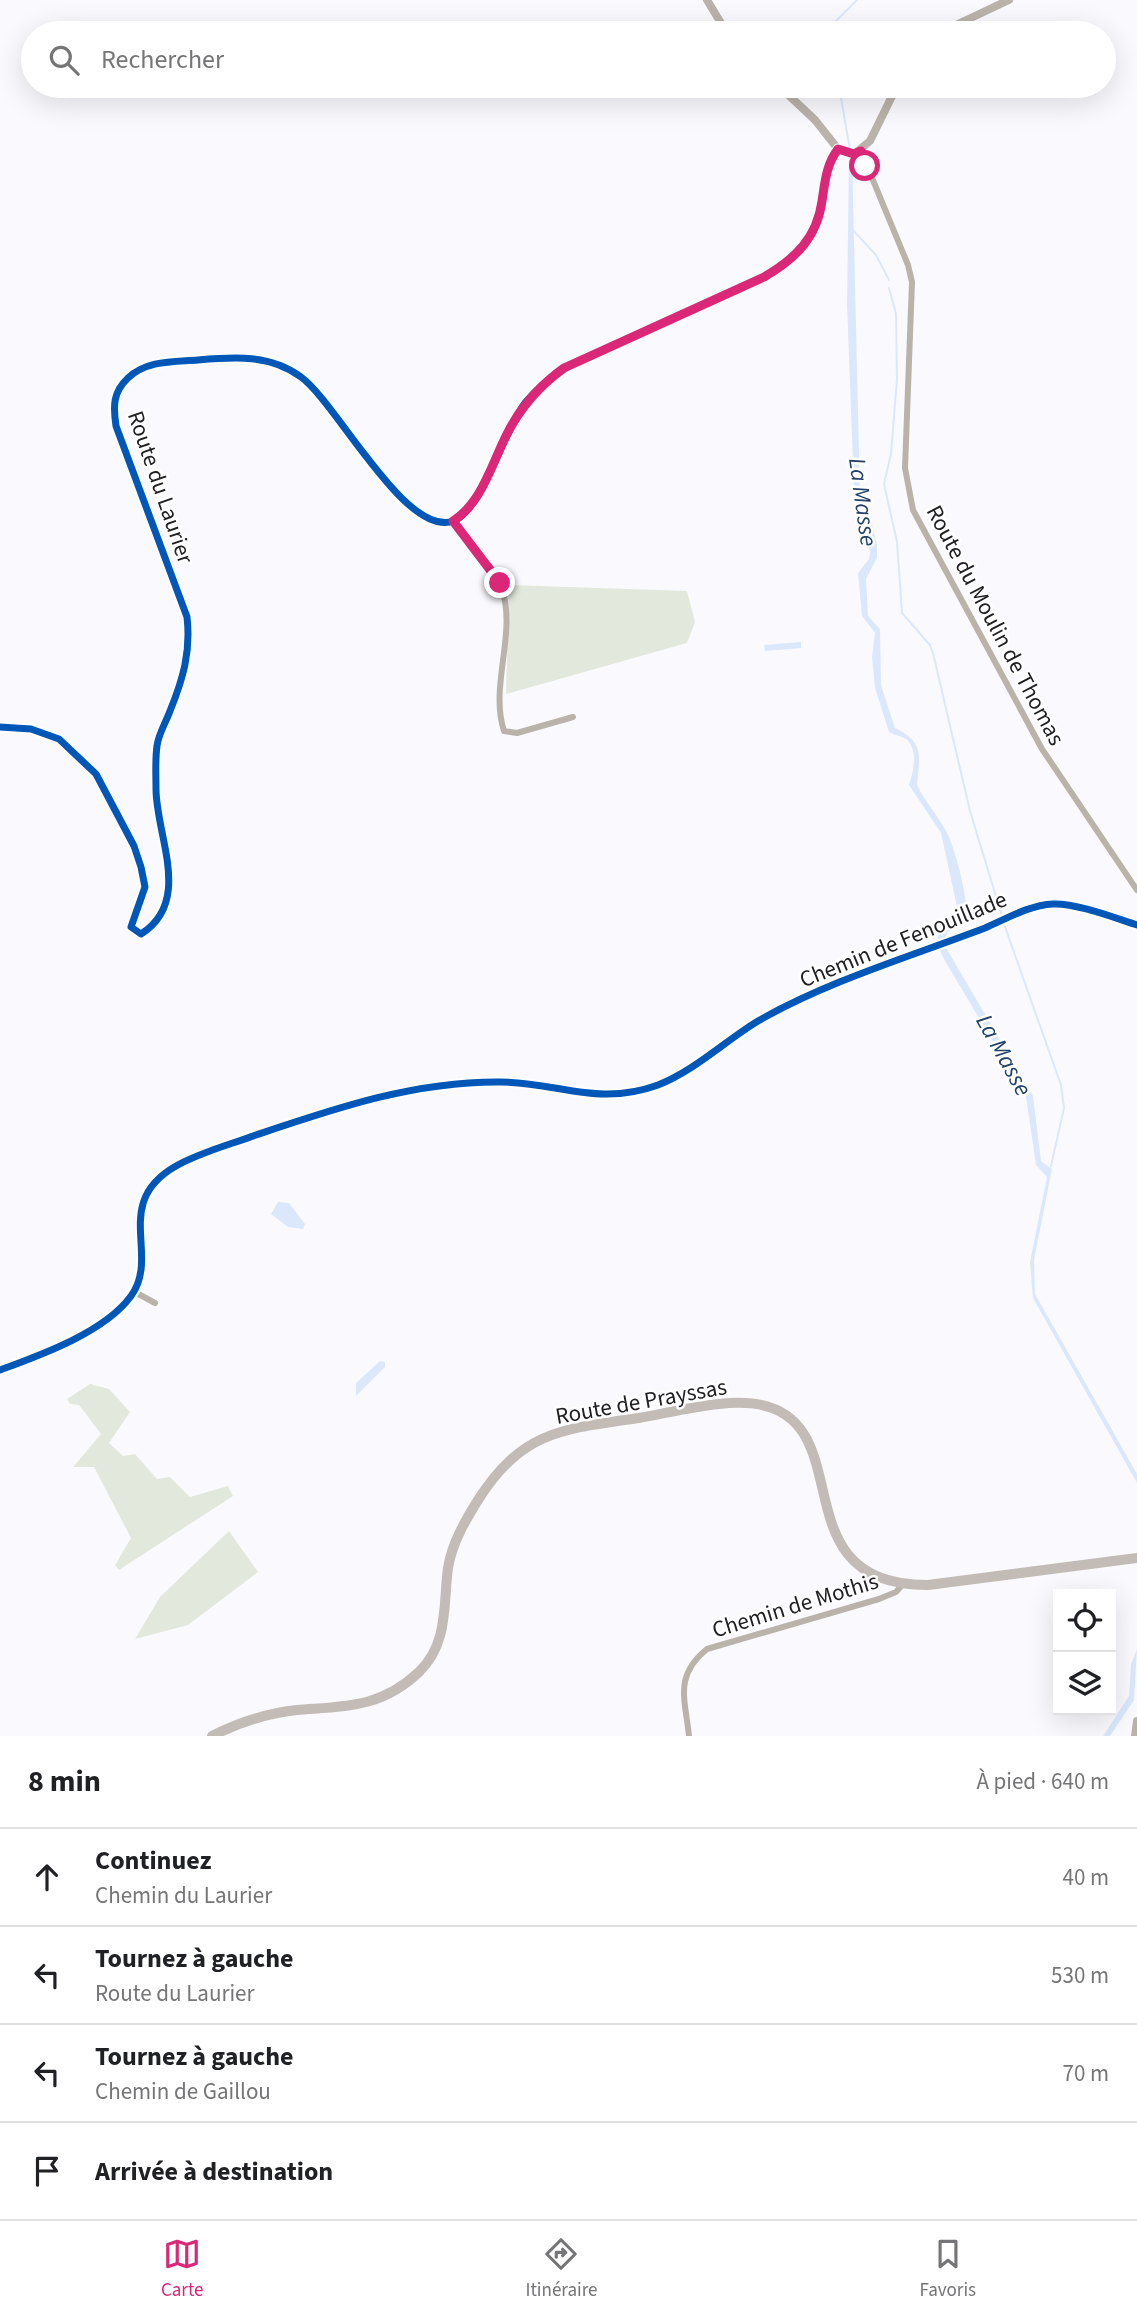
<!DOCTYPE html>
<html lang="fr">
<head>
<meta charset="utf-8">
<style>
	body { margin:0; font-family:"Source Sans 3",sans-serif; background:#f2f2f2; color:#202124 }
	.controls { position:absolute; right:21px; bottom:21px; display:grid; overflow:hidden; border-radius:0px; box-shadow:0 7px 28px #0002 }
	.controls button { width:63px; height:63px; display:grid; place-items:center; padding:0; border:0; border-bottom:2px solid #e0e0e0; background:#fff; color:#202124; font:35px sans-serif }
	.stop { position:absolute; width:21px; height:21px; margin:-16px; border:5px solid #db2777; border-radius:50%; background:#fff }
	.stop.end { background:#db2777; border-color:#fff; box-shadow:0 2px 7px #0008 }
	.list { margin:0; padding:0; list-style:none }
	h2 { display:flex; justify-content:space-between; align-items:center; height:91px; margin:0; padding:0 28px; font-size:30px }
	h2 small { font-size:23px; font-weight:400; color:#757577 }
	.list li { display:grid; grid-template-columns:46px 1fr auto; gap:21px; align-items:center; box-sizing:border-box; height:98px; padding:0 28px; border-top:2px solid #e0e0e0 }
	.list b { display:block; font-size:26px; white-space:nowrap }
	.list p { margin:0; font-size:23px; white-space:nowrap; color:#757577 }
	.list em { font-size:23px; font-style:normal; color:#757577 }
	.icon { flex:none; width:38px; height:38px; fill:none; stroke:currentColor; stroke-width:2; stroke-linecap:round; stroke-linejoin:round }
	.map { position:relative; flex:none; width:1137px; height:1736px; overflow:hidden }
	.search { position:absolute; background:#fff; box-shadow:0 7px 28px #0002; left:21px; right:21px; top:21px; height:77px; display:flex; align-items:center; gap:18px; box-sizing:border-box; padding:0 24px; border-radius:38px; color:#757577; font-size:26px }
	.sheet { height:483px; background:#fff }
	nav { display:flex; justify-content:space-around; align-items:center; box-sizing:border-box; height:98px; border-top:2px solid #e0e0e0; background:#fff; font-size:19px; color:#757577 }
	nav a { display:grid; justify-items:center; gap:4px }
	nav .on { color:#db2777 }
	.map>svg:first-child { display:block }
</style>
</head>
<body>
<div class="map">
<svg width="1137" height="1736" viewBox="0 0 1137 1736">
	<rect width="100%" height="100%" fill="#fafafe"/>
	<path fill="#e3e8dc" d="M 509,585 L 687,591 L 695,622 L 687,643 L 506,694 Z
		M 90,1384 L 109,1389 L 130,1412 L 109,1443 L 123,1456 L 135,1454 L 157,1479 L 170,1477 L 190,1497 L 228,1486 L 233,1496 L 119,1570 L 115,1565 L 131,1538 L 94,1467 L 73,1467 L 101,1434 L 79,1405 L 70,1404 L 67,1399 Z
		M 229,1531 L 258,1572 L 188,1625 L 135,1639 L 160,1597 Z"/>
	<path fill="#dbe8fb" d="M 849,156 L 852,156 L 860,495 L 871,520 L 877,545 L 877,558 L 866,579 L 868,616 L 880,629 L 881,685 L 895,728 C 924,742 920,755 917,785 C 925,802 938,815 946,831 C 955,847 971,906 965,922 L 947,932 L 945,940 L 938,941 L 938,931 L 959,916 L 941,833 L 909,785 C 913,772 919,750 906,739 C 901,736 894,735 889,732 L 875,688 L 872,657 L 875,633 L 862,616 L 858,573 L 869,559 L 870,552 L 854,490 L 847,305 Z
		M 801,642 L 801,648 L 765,651 L 764,645 Z
		M 945,946 L 1033,1096 L 1041,1161 L 1052,1169 L 1034,1260 L 1035,1294 L 1137,1474 L 1137,1483 L 1033,1298 L 1030,1262 L 1047,1177 L 1036,1165 L 1026,1097 L 945,961 L 939,949 Z
		M 278,1202 L 289,1203 L 305,1224 L 303,1229 L 288,1227 L 271,1214 Z
		M 380,1361 L 385,1362 L 385,1367 L 356,1396 L 356,1383 Z
		M 1137,1649 L 1134,1700 L 1110,1736 L 1103,1736 L 1129,1696 L 1131,1664 Z"/>
	<g fill="none" stroke-linecap="round" stroke-linejoin="round">
		<path stroke="#dbe8fb" stroke-width="2" d="M 834,33 L 835,22 L 857,0
			M 839,86 L 850,150
			M 850,227 L 876,255 L 889,280
			M 889,288 L 896,314 L 897,379 L 891,454 L 884,484 L 897,542 L 902,613 L 930,645 L 933,653 L 970,811 L 1002,916
			M 1004,924 L 1061,1085 L 1064,1108 L 1051,1166"/>
		<path stroke="#b9b3aa" stroke-width="6" d="M 861,151 L 908,265 L 912,282 L 905,468 L 913,510 L 1042,749 L 1137,890
			M 453,521 C 465,545 492,561 501,586 C 518,632 489,685 504,731 L 517,733 L 573,717
			M 0,727 L 31,729 L 59,739 L 96,774 L 134,846 L 141,867 L 145,887 L 131,927 L 141,934 C 193,901 156,836 156,789 C 156,775 155,760 157,746 C 158,735 166,722 170,711 C 183,679 191,652 187,617 L 116,426 C 113,406 113,392 128,378 C 147,360 174,362 198,360 C 234,357 270,354 301,377 C 337,403 406,539 454,521 C 481,510 505,429 525,403 C 536,389 549,379 564,368 L 764,277 C 795,259 817,238 822,201 C 825,182 826,165 838,149
			M 133,1291 L 155,1303
			M 0,1370 C 41,1355 105,1332 131,1296 C 161,1255 111,1203 176,1166 C 201,1152 229,1145 256,1135 C 336,1108 415,1081 501,1082 C 557,1082 598,1107 658,1085 C 694,1071 725,1041 758,1021 C 828,981 909,957 985,928 C 1006,919 1029,905 1053,904 C 1076,903 1115,918 1137,925
			M 689,1736 C 685,1698 674,1676 707,1649 L 879,1599 L 896,1592 L 902,1585"/>
		<path stroke="#b9b3aa" stroke-width="8" d="M 707,0 L 727,33
			M 939,33 L 1009,0
			M 779,86 L 815,120 L 838,149 L 854,154 L 870,141 L 897,86
			M 1135,1736 L 1137,1721"/>
		<path stroke="#c3bcb6" stroke-width="10" d="M 212,1736 C 238,1723 268,1713 297,1710 C 346,1706 381,1708 419,1672 C 449,1643 443,1604 448,1568 C 452,1543 465,1521 478,1500 C 522,1431 562,1429 639,1418 C 675,1412 734,1395 769,1407 C 856,1434 783,1586 928,1585 L 1137,1558"/>
		<defs>
			<path id="cycleway" d="M 0,727 L 31,729 L 59,739 L 96,774 L 134,846 L 141,867 L 145,887 L 131,927 L 141,934 C 193,901 156,836 156,789 C 156,775 155,760 157,746 C 158,735 166,722 170,711 C 183,679 191,652 187,617 L 116,426 C 113,406 113,392 128,378 C 147,360 174,362 198,360 C 234,357 270,354 301,377 C 337,403 406,539 454,521 C 481,510 505,429 525,403 C 536,389 549,379 564,368 L 764,277 C 795,259 817,238 822,201 C 825,182 826,165 838,149
				M 0,1370 C 41,1355 105,1332 131,1296 C 161,1255 111,1203 176,1166 C 201,1152 229,1145 256,1135 C 336,1108 415,1081 501,1082 C 557,1082 598,1107 658,1085 C 694,1071 725,1041 758,1021 C 828,981 909,957 985,928 C 1006,919 1029,905 1053,904 C 1076,903 1115,918 1137,925"/>
		</defs>
		<use href="#cycleway" stroke="#fff" stroke-width="11"/>
		<use href="#cycleway" stroke="#0057b8" stroke-width="7"/>
	</g>
	<g fill="none" stroke-linecap="round" stroke-linejoin="round">
		<path stroke="#db2777" stroke-width="9" d="M 500,583 L 453,521 C 482,503 492,463 507,434 C 521,406 539,386 564,368 L 764,277 C 795,259 817,238 822,201 C 825,182 826,165 838,149 L 854,154 L 861,151 L 865,166"/>
	</g>
	<g text-anchor="middle" stroke-width="5" stroke-linejoin="round" paint-order="stroke">
		<g font-size="23" fill="#202024" stroke="#fff">
			<text transform="translate(161 487) rotate(71)" y="8">Route du Laurier</text>
			<text transform="translate(996 625) rotate(62)" y="8">Route du Moulin de Thomas</text>
			<text transform="translate(903 939) rotate(-22)" y="8">Chemin de Fenouillade</text>
			<text transform="translate(641 1401) rotate(-10)" y="8">Route de Prayssas</text>
			<text transform="translate(795 1605) rotate(-17)" y="8">Chemin de Mothis</text>
		</g>
		<g font-size="24" font-style="italic" fill="#22416b" stroke="#fff">
			<text transform="translate(863 502) rotate(82)" y="8">La Masse</text>
			<text transform="translate(1004 1055) rotate(61)" y="8">La Masse</text>
		</g>
	</g>
</svg>
<div class="controls">
<button><svg class="icon" aria-label="locate" viewBox="0 0 24 24"><circle cx="12" cy="12" r="6"/><path d="M12 2v4M12 18v4M2 12h4M18 12h4"/></svg></button>
<button><svg class="icon" aria-label="layers" viewBox="0 0 24 24"><path d="M12 4l9 5-9 5-9-5zM3 14l9 5 9-5"/></svg></button>
</div>
<div class="stop" style="left:865px;top:166px"></div>
<div class="stop end" style="left:500px;top:583px"></div>
<div class="search"><svg class="icon" aria-label="search" viewBox="0 0 24 24"><circle cx="10" cy="10" r="6"/><path d="M15 15l6 6"/></svg>Rechercher</div>
</div>
<section class="sheet">
<h2>8 min<small>À pied · 640 m</small></h2>
<ul class="list">
<li><svg class="icon" aria-label="ahead" viewBox="0 0 24 24"><path d="M12 20V5M6 11l6-6 6 6"/></svg><div><b>Continuez</b><p>Chemin du Laurier</p></div><em>40 m</em></li>
<li><svg class="icon" aria-label="left" viewBox="0 0 24 24"><path d="M17 20v-9H6M10 6l-5 5 5 5"/></svg><div><b>Tournez à gauche</b><p>Route du Laurier</p></div><em>530 m</em></li>
<li><svg class="icon" aria-label="left" viewBox="0 0 24 24"><path d="M17 20v-9H6M10 6l-5 5 5 5"/></svg><div><b>Tournez à gauche</b><p>Chemin de Gaillou</p></div><em>70 m</em></li>
<li><svg class="icon" aria-label="arrive" viewBox="0 0 24 24"><path d="M6 21V4h12l-3 4 3 4H6"/></svg><div><b>Arrivée à destination</b></div></li>
</ul>
</section>
<nav>
<a class="on"><svg class="icon" aria-label="map" viewBox="0 0 24 24"><path d="M3 6l6-2 6 2 6-2v14l-6 2-6-2-6 2zM9 4v14M15 6v14"/></svg>Carte</a>
<a><svg class="icon" aria-label="directions" viewBox="0 0 24 24"><path d="M12 3l9 9-9 9-9-9zM9 14v-3h6M13 9l2 2-2 2"/></svg>Itinéraire</a>
<a><svg class="icon" aria-label="saved" viewBox="0 0 24 24"><path d="M7 4h10v16l-5-4-5 4z"/></svg>Favoris</a>
</nav>
</body>
</html>
